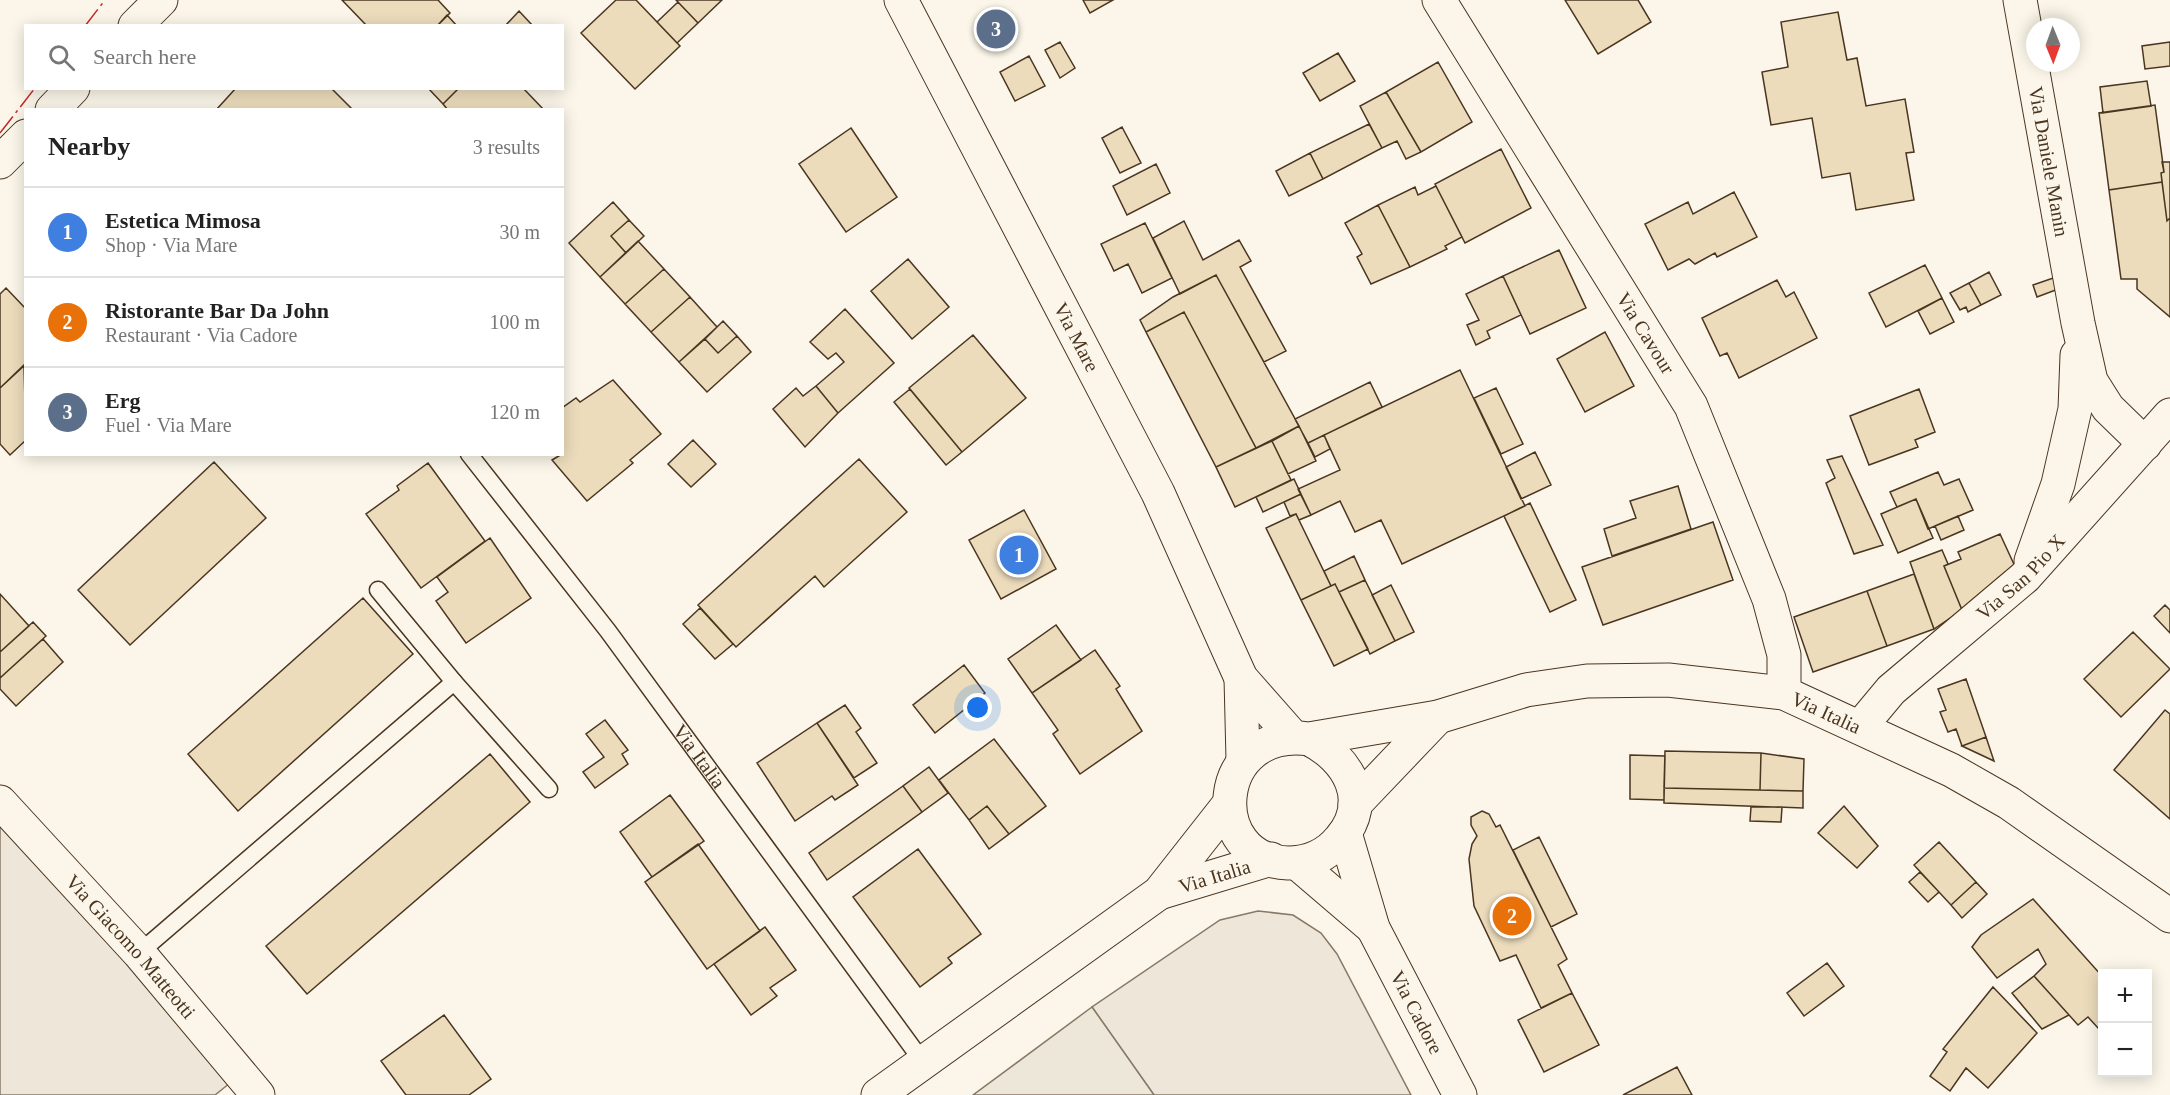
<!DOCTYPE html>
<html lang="en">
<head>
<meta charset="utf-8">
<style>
	body { margin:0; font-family:"Times New Roman",serif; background:#f6f6f6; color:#222 }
	.controls { position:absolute; right:18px; bottom:18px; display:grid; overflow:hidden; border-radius:0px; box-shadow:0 3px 15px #0003 }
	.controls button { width:54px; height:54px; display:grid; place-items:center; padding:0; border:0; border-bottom:2px solid #e0e0e0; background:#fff; color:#222; font:30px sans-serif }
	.compass { position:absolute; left:2026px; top:18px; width:54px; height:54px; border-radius:50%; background:#fff; box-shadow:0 3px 15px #0003; rotate:179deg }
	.you { position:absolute; left:978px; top:708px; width:21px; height:21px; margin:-15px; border:4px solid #fff; border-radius:50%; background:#1a73e8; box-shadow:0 0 0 9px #1a73e833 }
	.badge { display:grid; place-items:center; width:39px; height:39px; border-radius:50%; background:#c62828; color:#fff; font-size:20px; font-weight:700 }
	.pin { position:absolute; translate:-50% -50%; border:3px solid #fff; box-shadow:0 2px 6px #0006 }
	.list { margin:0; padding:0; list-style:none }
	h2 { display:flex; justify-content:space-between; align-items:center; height:78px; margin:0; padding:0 24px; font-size:26px }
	h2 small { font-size:20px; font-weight:400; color:#767676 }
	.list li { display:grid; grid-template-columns:39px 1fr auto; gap:18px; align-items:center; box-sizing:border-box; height:90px; padding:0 24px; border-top:2px solid #e0e0e0 }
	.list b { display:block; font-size:22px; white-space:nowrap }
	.list p { margin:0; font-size:20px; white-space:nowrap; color:#767676 }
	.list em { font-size:20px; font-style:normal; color:#767676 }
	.icon { flex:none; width:33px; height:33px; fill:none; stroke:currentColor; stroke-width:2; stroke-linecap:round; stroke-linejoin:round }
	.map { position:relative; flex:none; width:2170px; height:1095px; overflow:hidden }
	.search { position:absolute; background:#fff; box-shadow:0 3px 15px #0003; left:24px; top:24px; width:540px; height:66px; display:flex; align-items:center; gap:15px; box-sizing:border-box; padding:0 21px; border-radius:0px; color:#767676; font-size:22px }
	.panel { position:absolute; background:#fff; box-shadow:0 3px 15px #0003; left:24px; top:108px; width:540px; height:348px; border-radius:0px }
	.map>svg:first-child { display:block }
</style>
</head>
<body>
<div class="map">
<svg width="2170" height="1095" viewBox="0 0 2170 1095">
	<rect width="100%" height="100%" fill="#fbf6e9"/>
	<path fill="#ede6d9" stroke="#887966" stroke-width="1.5" d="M 0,802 L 240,1075 L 215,1095 L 0,1095 Z
		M 1258,911 L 1293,915 L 1321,933 L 1337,954 L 1411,1095 L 1154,1095 L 1092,1007 L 1220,920 Z"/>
	<path fill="#ede7d9" stroke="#887966" stroke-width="1.5" d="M 1092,1007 L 1154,1095 L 973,1095 Z"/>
	<path fill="#ecdcbc" stroke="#4a3520" stroke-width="1.5" d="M 342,0 L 438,0 L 450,13 L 437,26 L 367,26 Z
		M 616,0 L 636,0 L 680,46 L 635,89 L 581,33 Z
		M 676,0 L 722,0 L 698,23 Z
		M 1083,0 L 1113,0 L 1090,13 Z
		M 1565,0 L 1638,0 L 1651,22 L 1598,54 Z
		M 678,2 L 698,23 L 677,43 L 657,22 Z
		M 519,11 L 533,26 L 505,26 Z
		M 1838,12 L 1847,60 L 1857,58 L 1866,106 L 1905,99 L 1914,152 L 1906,153 L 1914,200 L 1856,210 L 1850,173 L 1822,178 L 1812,118 L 1771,125 L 1762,72 L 1788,67 L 1781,22 Z
		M 447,15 L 457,26 L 437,26 Z
		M 1060,42 L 1075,68 L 1060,78 L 1045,50 Z
		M 2170,42 L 2170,66 L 2145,69 L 2142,46 Z
		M 1338,53 L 1355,81 L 1320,101 L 1303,73 Z
		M 1029,56 L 1045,86 L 1015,101 L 1000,72 Z
		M 1438,62 L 1472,122 L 1421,152 L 1386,92 Z
		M 2147,81 L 2151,106 L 2103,113 L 2100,87 Z
		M 236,88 L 331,88 L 353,110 L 216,110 Z
		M 428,88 L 459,88 L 443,104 Z
		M 459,88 L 523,88 L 544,110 L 448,110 L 443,104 Z
		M 1386,92 L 1421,152 L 1406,159 L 1397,141 L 1382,148 L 1360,106 Z
		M 2155,105 L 2164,172 L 2161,173 L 2162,182 L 2109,190 L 2099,113 Z
		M 1369,124 L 1382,148 L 1323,179 L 1310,153 Z
		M 1122,127 L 1141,163 L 1120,173 L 1102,138 Z
		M 851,128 L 897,197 L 846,232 L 799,164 Z
		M 1501,149 L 1531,208 L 1465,243 L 1435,184 Z
		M 1310,153 L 1323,179 L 1289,196 L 1276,171 Z
		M 2162,162 L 2170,162 L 2170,218 L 2167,221 L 2161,173 L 2164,172 Z
		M 1156,164 L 1170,193 L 1127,215 L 1113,186 Z
		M 2162,182 L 2167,221 L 2170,218 L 2170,317 L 2137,289 L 2137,279 L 2121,279 L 2109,190 Z
		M 1436,186 L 1462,237 L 1445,246 L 1447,249 L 1410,267 L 1378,205 L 1415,187 L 1418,195 Z
		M 1734,192 L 1757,237 L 1717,257 L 1715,253 L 1695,264 L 1689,259 L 1668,270 L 1645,224 L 1688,202 L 1693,214 Z
		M 613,202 L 629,220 L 611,236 L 626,253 L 600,277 L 569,243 Z
		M 1378,205 L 1410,267 L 1371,284 L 1357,257 L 1362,254 L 1345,223 Z
		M 629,220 L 644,236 L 626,253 L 611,236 Z
		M 1184,221 L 1203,260 L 1239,240 L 1251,261 L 1240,267 L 1286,351 L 1264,362 L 1216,275 L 1180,294 L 1153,238 Z
		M 1145,223 L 1172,278 L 1142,293 L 1128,264 L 1114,271 L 1101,244 Z
		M 638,241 L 664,269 L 625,304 L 600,277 Z
		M 1559,250 L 1586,308 L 1530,334 L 1503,276 Z
		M 908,259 L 949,307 L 912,339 L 871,291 Z
		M 1925,265 L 1942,298 L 1886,327 L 1869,293 Z
		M 664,269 L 690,297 L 651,332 L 625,304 Z
		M 1989,272 L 2001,295 L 1981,305 L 1969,283 Z
		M 1216,275 L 1299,426 L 1256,448 L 1184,312 L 1146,332 L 1140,320 L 1173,297 Z
		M 1503,276 L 1521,315 L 1487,331 L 1490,338 L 1476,345 L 1467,325 L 1479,320 L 1466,294 Z
		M 2059,276 L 2061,288 L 2037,297 L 2033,285 Z
		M 1777,280 L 1786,297 L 1794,292 L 1817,338 L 1739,378 L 1727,353 L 1720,356 L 1702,318 Z
		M 1969,283 L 1981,305 L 1968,312 L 1966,307 L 1960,310 L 1950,293 Z
		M 6,288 L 26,309 L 26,364 L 0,388 L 0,294 Z
		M 690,297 L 717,327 L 679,362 L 651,332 Z
		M 1942,298 L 1954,322 L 1930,334 L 1918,311 Z
		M 845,309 L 894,363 L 838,413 L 816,386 L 844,362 L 836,353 L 828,359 L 810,342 Z
		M 1184,312 L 1256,448 L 1216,467 L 1146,332 Z
		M 723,321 L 737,336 L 718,353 L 705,339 Z
		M 1605,332 L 1634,386 L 1585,412 L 1557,359 Z
		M 973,335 L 1026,398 L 962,452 L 909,388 Z
		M 737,336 L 751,352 L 707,392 L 679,362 L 705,339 L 718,353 Z
		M 24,365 L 26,440 L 10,455 L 0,444 L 0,388 Z
		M 1460,370 L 1525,506 L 1402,564 L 1381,520 L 1355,532 L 1340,501 L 1311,515 L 1298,489 L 1340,470 L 1324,435 Z
		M 613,380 L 661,434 L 630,460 L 633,463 L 587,501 L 552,460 L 562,454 L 562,408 L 576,398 L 580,402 Z
		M 1370,382 L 1382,407 L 1308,443 L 1295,419 Z
		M 816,386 L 838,413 L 805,447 L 773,409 L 796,388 L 803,396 Z
		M 1496,388 L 1523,444 L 1501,454 L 1474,398 Z
		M 910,389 L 962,452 L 946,465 L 894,402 Z
		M 1919,389 L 1935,432 L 1915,440 L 1918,447 L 1869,465 L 1850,416 Z
		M 1299,426 L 1316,461 L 1288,474 L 1272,441 Z
		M 1324,435 L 1330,449 L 1315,457 L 1308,443 Z
		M 693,440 L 716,464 L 691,487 L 668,464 Z
		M 1272,441 L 1291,480 L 1235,507 L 1216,467 Z
		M 1535,452 L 1551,485 L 1521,499 L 1506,467 Z
		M 1842,456 L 1883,545 L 1854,554 L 1826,483 L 1835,478 L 1827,460 Z
		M 859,459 L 907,512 L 824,587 L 815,576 L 736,647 L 698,605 Z
		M 214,462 L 266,518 L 130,645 L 78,590 Z
		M 428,463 L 485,541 L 421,588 L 366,514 L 399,490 L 397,486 Z
		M 1938,472 L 1944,485 L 1959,479 L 1973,510 L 1928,529 L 1916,499 L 1897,507 L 1890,492 Z
		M 1294,479 L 1301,494 L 1263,512 L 1256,497 Z
		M 1678,486 L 1691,529 L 1612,556 L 1604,529 L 1636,518 L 1630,501 Z
		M 1301,494 L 1311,515 L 1299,520 L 1296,514 L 1290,516 L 1284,502 Z
		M 1916,499 L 1933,538 L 1898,553 L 1881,514 Z
		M 1530,503 L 1576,600 L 1550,612 L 1504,516 Z
		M 1024,510 L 1056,569 L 1001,599 L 969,540 Z
		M 1296,514 L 1331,586 L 1301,600 L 1266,528 Z
		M 1958,516 L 1964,530 L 1941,540 L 1935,526 Z
		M 1713,522 L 1733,580 L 1603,625 L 1582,567 Z
		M 2000,534 L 2018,573 L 1962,610 L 1944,566 L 1961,559 L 1958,552 Z
		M 490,538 L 531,598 L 466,643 L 436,601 L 448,592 L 437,577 Z
		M 1942,550 L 1948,564 L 1944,566 L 1962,610 L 1934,629 L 1910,562 Z
		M 1354,556 L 1365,580 L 1339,592 L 1335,584 L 1331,586 L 1324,571 Z
		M 1914,574 L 1934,629 L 1887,646 L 1867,591 Z
		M 1365,580 L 1395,641 L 1370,654 L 1339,592 Z
		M 1335,584 L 1368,649 L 1334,666 L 1301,600 Z
		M 1391,585 L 1414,632 L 1395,641 L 1372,595 Z
		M 1867,591 L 1887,646 L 1813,672 L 1794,617 Z
		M 0,594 L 29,626 L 0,652 Z
		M 363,598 L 413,654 L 238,811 L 188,754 Z
		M 2165,605 L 2170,610 L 2170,633 L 2154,616 Z
		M 700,608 L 733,644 L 715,659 L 683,624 Z
		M 33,622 L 46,636 L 0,678 L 0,652 Z
		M 1056,625 L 1081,660 L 1032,693 L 1008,659 Z
		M 2133,632 L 2170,669 L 2121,717 L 2084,679 Z
		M 43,639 L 63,662 L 16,706 L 0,689 L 0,678 Z
		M 1095,650 L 1120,686 L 1116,689 L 1142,731 L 1080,774 L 1053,734 L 1058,730 L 1032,693 Z
		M 964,665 L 985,693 L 935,733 L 913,705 Z
		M 1966,679 L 1986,737 L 1962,746 L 1956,729 L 1948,732 L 1940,712 L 1946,710 L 1938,689 Z
		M 845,705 L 861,728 L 856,732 L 877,763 L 854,778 L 817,723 Z
		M 2165,710 L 2170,714 L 2170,819 L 2114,770 Z
		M 605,720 L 628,750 L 622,754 L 628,764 L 595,788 L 583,772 L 604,757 L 586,734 Z
		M 817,723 L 858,785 L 835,800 L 832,796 L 795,821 L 757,763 Z
		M 1986,737 L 1994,761 L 1962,746 Z
		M 994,739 L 1046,806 L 1009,834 L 987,806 L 969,820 L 939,780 Z
		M 1665,751 L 1761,753 L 1760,790 L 1664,788 Z
		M 1761,753 L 1804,759 L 1803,791 L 1760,790 Z
		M 490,754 L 530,802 L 307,994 L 266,946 Z
		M 1630,755 L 1665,756 L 1664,800 L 1630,799 Z
		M 929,767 L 948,793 L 922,812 L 903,786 Z
		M 903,786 L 922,812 L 827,880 L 809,853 Z
		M 1664,788 L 1803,791 L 1803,808 L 1664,803 Z
		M 670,795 L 704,841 L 652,877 L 620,832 Z
		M 987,806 L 1009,834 L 989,849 L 969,820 Z
		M 1844,806 L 1878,846 L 1857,868 L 1818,833 Z
		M 1751,807 L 1782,807 L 1781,822 L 1750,821 Z
		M 1482,811 L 1489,814 L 1496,827 L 1500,825 L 1567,959 L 1558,965 L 1572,993 L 1541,1008 L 1516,955 L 1500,961 L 1474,906 L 1469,859 L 1472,844 L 1477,836 L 1471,825 L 1471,817 Z
		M 1539,837 L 1577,914 L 1551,927 L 1513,850 Z
		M 1939,842 L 1976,882 L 1951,905 L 1914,865 Z
		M 698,844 L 760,931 L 707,969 L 645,882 Z
		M 918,849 L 981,934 L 948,958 L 952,963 L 920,987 L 853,897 Z
		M 1920,872 L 1939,892 L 1928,902 L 1909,882 Z
		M 1976,882 L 1987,894 L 1962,918 L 1951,905 Z
		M 2033,899 L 2102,976 L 2102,1024 L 2098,1028 L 2088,1017 L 2078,1025 L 2034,976 L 2046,964 L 2038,949 L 1997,978 L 1972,947 L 1981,935 Z
		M 765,927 L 796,970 L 770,988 L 777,996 L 751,1015 L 714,964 Z
		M 1827,963 L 1844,986 L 1804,1016 L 1787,993 Z
		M 2034,976 L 2069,1015 L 2042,1029 L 2012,993 Z
		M 1993,987 L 2037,1033 L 1988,1088 L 1966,1068 L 1950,1091 L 1930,1076 L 1947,1052 L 1943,1049 Z
		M 1572,993 L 1599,1045 L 1544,1072 L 1518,1020 Z
		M 444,1015 L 491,1079 L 469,1095 L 406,1095 L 381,1061 Z
		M 1677,1067 L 1692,1095 L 1623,1095 Z"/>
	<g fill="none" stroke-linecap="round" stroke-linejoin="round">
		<defs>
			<g id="lane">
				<path id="s1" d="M 469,454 L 608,631 L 923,1062"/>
				<path d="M 378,590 L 454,682"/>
				<path d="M 139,953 L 454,682 L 549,789"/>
			</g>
			<g id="street">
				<path id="s2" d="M 1439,0 L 1691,406 L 1769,599 L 1784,655 L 1784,693"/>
				<path id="s3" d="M 2020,0 L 2078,323 L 2091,381 L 2108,408 L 2145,444"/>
				<path d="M 135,26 L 161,0"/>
				<path d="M 52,110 L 73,88"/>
				<path d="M 0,162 L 26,136"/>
				<path d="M 2031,561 L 2058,484 L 2075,409 L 2077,355"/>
				<path id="s4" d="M 1861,726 L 1891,690 L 2025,577 L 2170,415"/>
				<path id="s5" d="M 0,802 L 139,953 L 258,1095"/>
			</g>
			<g id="secondary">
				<path id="s6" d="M 901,0 L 1158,493 L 1241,678 L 1293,737"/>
				<path d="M 1241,678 L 1243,760"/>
				<path id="s7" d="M 1309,739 C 1348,758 1373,801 1340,839 C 1327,855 1309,863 1288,863 C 1203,860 1212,726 1309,739 L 1438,717 L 1526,690 L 1587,681 L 1668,680 L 1784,693 L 1951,770 L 2009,803 L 2170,916"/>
				<path d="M 1355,804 L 1438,717"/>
				<path id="s8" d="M 1345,833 L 1373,928 L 1460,1095"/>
				<path d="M 1297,863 L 1373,928"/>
				<path id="s9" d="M 1159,893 L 1271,859"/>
				<path d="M 878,1095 L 1159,893 L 1229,804"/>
			</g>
		</defs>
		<use href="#lane" stroke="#4a3520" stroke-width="19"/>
		<use href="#street" stroke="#4a3520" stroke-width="35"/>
		<use href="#secondary" stroke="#4a3520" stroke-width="35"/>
		<use href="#lane" stroke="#fbf6e9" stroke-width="16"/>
		<use href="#street" stroke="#fbf6e9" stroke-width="33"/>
		<use href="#secondary" stroke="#fbf6e9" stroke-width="33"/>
		<path stroke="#c62828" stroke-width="1.5" stroke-dasharray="21 4.5 3 4.5" stroke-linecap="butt" d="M 85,26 L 105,0
			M 0,133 L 35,88"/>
	</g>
	<g text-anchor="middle" stroke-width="4.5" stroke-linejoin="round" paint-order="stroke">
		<g font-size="20" fill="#4a3520" stroke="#fbf6e9">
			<text dy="7" stroke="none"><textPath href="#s3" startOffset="164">Via Daniele Manin</textPath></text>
			<text dy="7" stroke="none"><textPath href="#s2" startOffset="392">Via Cavour</textPath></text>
			<text dy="7" stroke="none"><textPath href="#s6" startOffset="380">Via Mare</textPath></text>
			<text dy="7" stroke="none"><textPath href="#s4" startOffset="219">Via San Pio X</textPath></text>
			<text dy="7" stroke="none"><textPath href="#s7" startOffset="921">Via Italia</textPath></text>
			<text dy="7" stroke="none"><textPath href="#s1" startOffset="380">Via Italia</textPath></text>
			<text dy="7" stroke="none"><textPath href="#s9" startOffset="58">Via Italia</textPath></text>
			<text dy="7" stroke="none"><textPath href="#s5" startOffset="195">Via Giacomo Matteotti</textPath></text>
			<text dy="7" stroke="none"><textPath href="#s8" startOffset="194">Via Cadore</textPath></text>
		</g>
	</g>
</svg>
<div class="controls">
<button>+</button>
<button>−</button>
</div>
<svg class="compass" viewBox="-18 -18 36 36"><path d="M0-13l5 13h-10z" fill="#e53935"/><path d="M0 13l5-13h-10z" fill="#767676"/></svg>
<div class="you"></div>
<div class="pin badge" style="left:1019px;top:555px;background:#3f7fe0">1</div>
<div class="pin badge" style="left:1512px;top:916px;background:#e8710a">2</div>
<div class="pin badge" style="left:996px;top:29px;background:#5c6f8a">3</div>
<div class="search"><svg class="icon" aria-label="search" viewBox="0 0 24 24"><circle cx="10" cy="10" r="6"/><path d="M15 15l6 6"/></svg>Search here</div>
<section class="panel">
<h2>Nearby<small>3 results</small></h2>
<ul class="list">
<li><span class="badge" style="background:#3f7fe0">1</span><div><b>Estetica Mimosa</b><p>Shop · Via Mare</p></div><em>30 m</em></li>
<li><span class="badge" style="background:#e8710a">2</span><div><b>Ristorante Bar Da John</b><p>Restaurant · Via Cadore</p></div><em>100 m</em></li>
<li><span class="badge" style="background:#5c6f8a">3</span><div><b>Erg</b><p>Fuel · Via Mare</p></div><em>120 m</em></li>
</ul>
</section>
</div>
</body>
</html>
